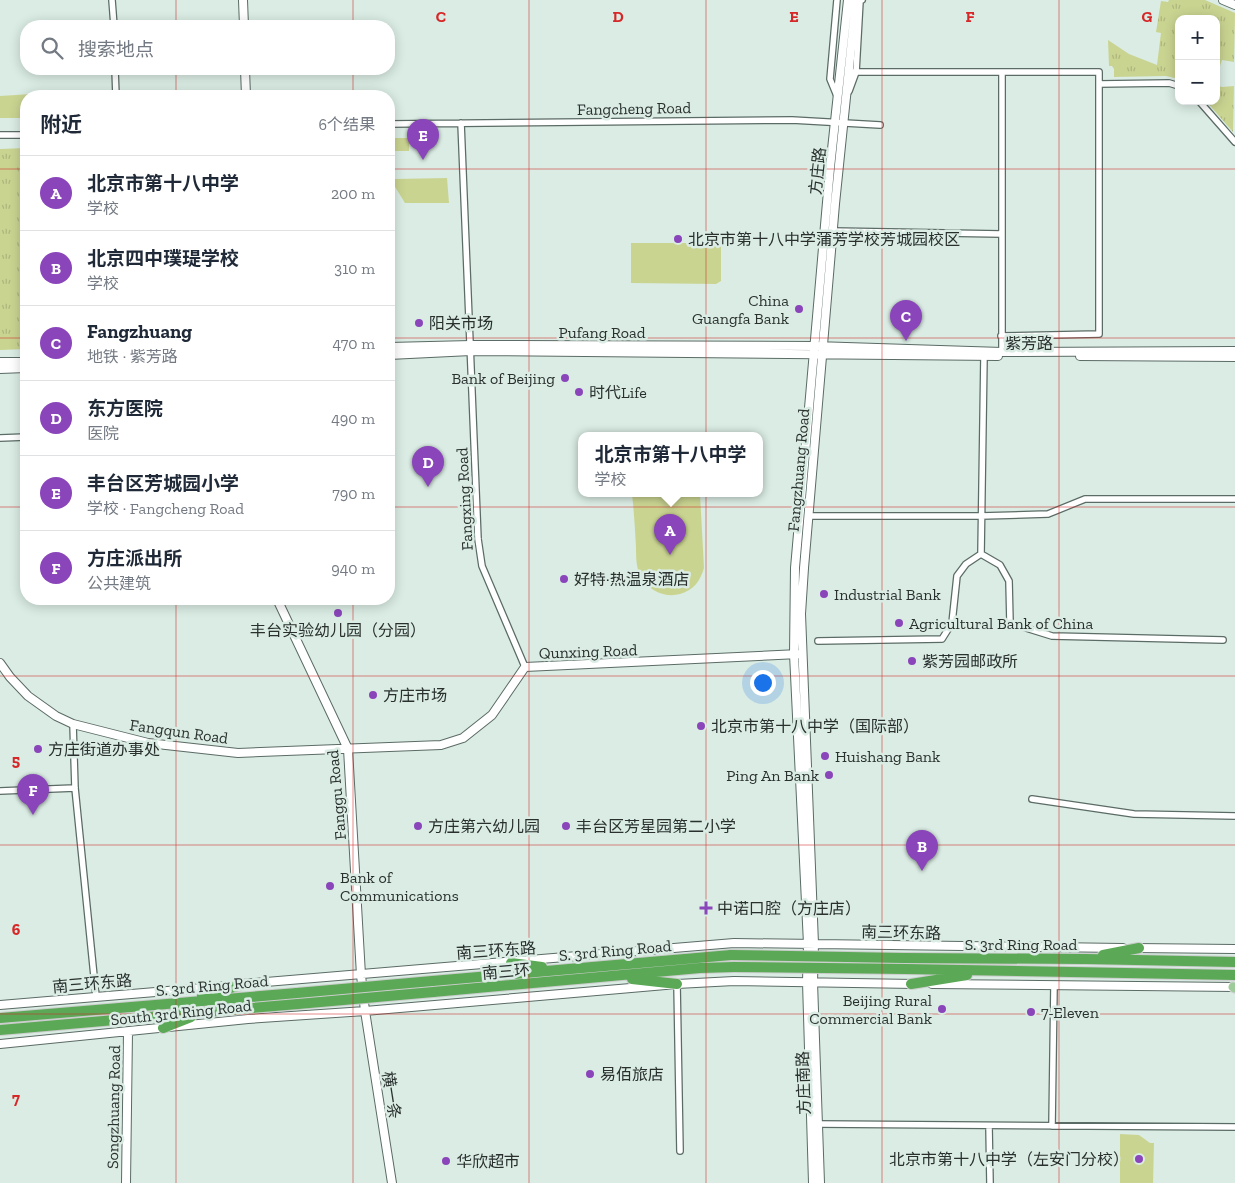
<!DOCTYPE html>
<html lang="zh">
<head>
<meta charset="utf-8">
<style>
	body { margin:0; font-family:"Zilla Slab","Noto Sans SC",serif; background:#f6f6f7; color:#1f2937 }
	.controls { position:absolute; right:15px; top:15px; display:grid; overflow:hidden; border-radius:10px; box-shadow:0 2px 12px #0003 }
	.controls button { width:45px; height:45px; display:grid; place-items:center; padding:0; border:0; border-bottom:1px solid #e0e1e3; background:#fff; color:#1f2937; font:25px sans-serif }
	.you { position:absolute; left:762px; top:682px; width:18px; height:18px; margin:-12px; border:4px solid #fff; border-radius:50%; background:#1a73e8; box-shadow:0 0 0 8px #1a73e833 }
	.badge { display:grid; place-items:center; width:32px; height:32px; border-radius:50%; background:#8945b9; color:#fff; font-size:16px; font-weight:700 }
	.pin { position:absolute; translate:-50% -41px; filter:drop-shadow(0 1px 2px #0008) }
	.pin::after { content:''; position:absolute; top:26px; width:18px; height:15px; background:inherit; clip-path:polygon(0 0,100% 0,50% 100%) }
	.popup { position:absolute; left:578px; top:432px; width:185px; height:65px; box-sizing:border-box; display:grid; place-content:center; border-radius:10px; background:#fff; filter:drop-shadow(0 1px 4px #0005); font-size:16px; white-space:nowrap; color:#747a83 }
	.popup b { font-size:19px; color:#1f2937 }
	.popup::after { content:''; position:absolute; left:50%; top:100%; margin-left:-10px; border:10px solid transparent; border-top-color:#fff }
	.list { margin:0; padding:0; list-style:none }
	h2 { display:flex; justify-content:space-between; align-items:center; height:65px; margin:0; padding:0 20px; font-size:21px }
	h2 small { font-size:16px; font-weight:400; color:#747a83 }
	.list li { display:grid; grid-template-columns:32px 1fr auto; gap:15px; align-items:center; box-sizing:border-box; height:75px; padding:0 20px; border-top:1px solid #e0e1e3 }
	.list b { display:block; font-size:19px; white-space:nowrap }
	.list p { margin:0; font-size:16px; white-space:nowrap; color:#747a83 }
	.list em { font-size:16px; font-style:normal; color:#747a83 }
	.icon { flex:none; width:28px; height:28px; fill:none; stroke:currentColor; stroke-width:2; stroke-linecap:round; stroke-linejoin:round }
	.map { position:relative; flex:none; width:1235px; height:1183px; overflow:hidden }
	.search { position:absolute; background:#fff; box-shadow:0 2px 12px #0003; left:20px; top:20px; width:375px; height:55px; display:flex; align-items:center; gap:12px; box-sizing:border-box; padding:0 18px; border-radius:20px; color:#747a83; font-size:19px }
	.panel { position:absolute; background:#fff; box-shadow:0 2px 12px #0003; left:20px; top:90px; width:375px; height:515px; border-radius:20px }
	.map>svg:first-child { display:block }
</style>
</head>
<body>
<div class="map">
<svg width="1235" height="1183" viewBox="0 0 1235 1183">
	<defs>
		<pattern id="park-tufts" width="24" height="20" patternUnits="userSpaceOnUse" patternTransform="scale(1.25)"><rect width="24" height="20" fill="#cad491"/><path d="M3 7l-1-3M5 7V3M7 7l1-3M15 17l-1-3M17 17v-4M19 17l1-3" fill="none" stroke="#aeb67d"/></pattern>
	</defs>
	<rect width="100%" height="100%" fill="#daece4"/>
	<path fill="#cad491" d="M 47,93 L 51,96 L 26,96 L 26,118 L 0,118 L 0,96 Z
		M 389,138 L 409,138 L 409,151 L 389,151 Z
		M 447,178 L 449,203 L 405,203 L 392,182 L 395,179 Z
		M 631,243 L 721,243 L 721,281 L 716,284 L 631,283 Z
		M 632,494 L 700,494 L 704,568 C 700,581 694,590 680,594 C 662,599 643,587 638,570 C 636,563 636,555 636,547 C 635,529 634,512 632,494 Z
		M 1120,1134 L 1139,1135 L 1150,1143 L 1154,1143 L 1153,1183 L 1120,1183 Z"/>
	<path fill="url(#park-tufts)" d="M 1169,0 L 1205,0 L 1235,13 L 1234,62 L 1222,60 L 1218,72 L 1216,71 L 1216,19 L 1179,19 L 1179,79 L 1166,76 L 1114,77 L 1114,69 L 1112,66 L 1109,66 L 1108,40 L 1129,54 L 1157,65 L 1161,33 L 1156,32 L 1161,1 L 1168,2 Z
		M 1216,85 L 1222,87 L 1234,86 L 1233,132 L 1206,101 L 1216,101 Z
		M 26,148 L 26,349 L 0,350 L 0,149 Z"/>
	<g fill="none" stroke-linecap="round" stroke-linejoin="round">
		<defs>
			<path id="street" d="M 112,0 L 114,26
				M 115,69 L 116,96
				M 848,72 L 1099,72 L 1099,334 L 1001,336
				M 1099,84 L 1169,83 L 1179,86
				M 849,91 L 856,72 L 860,1 L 862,0
				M 837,96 L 830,79 L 837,0
				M 1199,101 L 1235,142
				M 461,123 L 478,539 L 482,566 L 525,667
				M 389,124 L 792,120 L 880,125
				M 0,135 L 26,135
				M 832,231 L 1001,234
				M 1002,352 L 1002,73
				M 0,438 L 26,437
				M 808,516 L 981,516 L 1048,514 L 1085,499 L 1235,499
				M 981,554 L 1000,565 L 1009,581 L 1010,623 L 1052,636 L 1223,640
				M 818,641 L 942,639 L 952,623 L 957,576 L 966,564 L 981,554 L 984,356
				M 73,724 L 75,788 L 96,996
				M 0,791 L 75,788
				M 1032,799 L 1134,814 L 1235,816
				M 677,984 L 680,1151
				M 818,1124 L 1235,1127
				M 989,1126 L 990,1183
				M 1052,1126 L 1054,986"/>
			<path id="secondary" d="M 243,0 L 244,26
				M 1223,0 L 1235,5
				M 245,69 L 246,96
				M 389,347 L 471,345 L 815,346 L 1002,352 L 1235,351
				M 389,355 L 471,351 L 998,356
				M 1080,356 L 1235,357
				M 0,362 L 26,362
				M 0,369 L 26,368
				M 277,599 L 348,749 L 361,975 L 365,1011 L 392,1183
				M 0,663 L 10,677 L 28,696 L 56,716 L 73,724 L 148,743 L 238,753 L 441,745 L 463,738 L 492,715 L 525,667 L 799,654
				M 1134,948 L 1235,949
				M 241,984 L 734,943 L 1123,948
				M 932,984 L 1235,987
				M 0,1005 L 227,986
				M 0,1044 L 248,1019 L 365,1011 L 677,984 L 734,981 L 915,984
				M 126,1183 L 128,1032
				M 813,1183 L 807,982 L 808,944 L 794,654 L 795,568 L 830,168 L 848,0
				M 820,1183 L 813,982 L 814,944 L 801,614 L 804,568 L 835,204 L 856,0"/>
			<path id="primary" d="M 1233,987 L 1235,988"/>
			<path id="highway" d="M 1103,955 L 1139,948
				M 904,958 L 1085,959 L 1235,962
				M 511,963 L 542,967
				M 905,969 L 1235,975
				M 632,979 L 677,984
				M 432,981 L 731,955
				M 911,984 L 967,975
				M 433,992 L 700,968 L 734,967
				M 202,996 L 245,984
				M 0,1018 L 297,993
				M 163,1028 L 191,1017
				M 0,1030 L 298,1004"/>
		</defs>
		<use href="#street" stroke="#5b6b65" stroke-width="8"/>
		<use href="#secondary" stroke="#5b6b65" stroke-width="10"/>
		<use href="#primary" stroke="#cccdcd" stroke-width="11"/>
		<use href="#highway" stroke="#cccdcd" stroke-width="12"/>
		<use href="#street" stroke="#fff" stroke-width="5.5"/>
		<use href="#secondary" stroke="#fff" stroke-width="8"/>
		<use href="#primary" stroke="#9dcb9a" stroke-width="9"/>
		<use href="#highway" stroke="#5ba856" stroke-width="10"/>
		<defs>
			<path id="highway-bridge" d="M 731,955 L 904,958
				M 734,967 L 905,969
				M 297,993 L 432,981
				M 298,1004 L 433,992"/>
		</defs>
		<use href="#highway-bridge" stroke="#cccdcd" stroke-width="12" stroke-linecap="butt"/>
		<use href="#highway-bridge" stroke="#5ba856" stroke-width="10"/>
	</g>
	<path fill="none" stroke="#d62828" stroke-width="1" stroke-opacity="0.55" d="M 176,0 L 176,26M 353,0 L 353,26M 529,0 L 529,1183M 706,0 L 706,1183M 882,0 L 882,1183M 1059,0 L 1059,1183M 176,69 L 176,96M 353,69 L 353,96M 0,169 L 26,169M 389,169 L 1235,169M 0,338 L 26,338M 389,338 L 1235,338M 0,507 L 26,507M 389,507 L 1235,507M 176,599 L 176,1183M 353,599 L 353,1183M 0,676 L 1235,676M 0,845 L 1235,845M 0,1014 L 1235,1014"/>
	<g fill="#8945b9" stroke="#daece4" stroke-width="2">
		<circle cx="678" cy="239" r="5"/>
		<circle cx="799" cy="309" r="5"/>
		<circle cx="419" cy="323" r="5"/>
		<circle cx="565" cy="378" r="5"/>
		<circle cx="579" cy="392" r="5"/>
		<circle cx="564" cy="579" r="5"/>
		<circle cx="824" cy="594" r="5"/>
		<circle cx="338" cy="613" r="5"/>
		<circle cx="899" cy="623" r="5"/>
		<circle cx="912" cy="661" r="5"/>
		<circle cx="373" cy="695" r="5"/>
		<circle cx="701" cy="726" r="5"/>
		<circle cx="38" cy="749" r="5"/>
		<circle cx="825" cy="756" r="5"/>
		<circle cx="829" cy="775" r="5"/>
		<circle cx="418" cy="826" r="5"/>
		<circle cx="566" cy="826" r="5"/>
		<circle cx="330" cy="886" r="5"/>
		<path d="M703.5 900.5h5v5h5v5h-5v5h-5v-5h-5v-5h5z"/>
		<circle cx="942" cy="1009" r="5"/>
		<circle cx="1031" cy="1012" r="5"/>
		<circle cx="590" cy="1074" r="5"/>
		<circle cx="1139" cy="1159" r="5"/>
		<circle cx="446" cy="1161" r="5"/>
	</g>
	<g text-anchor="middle" stroke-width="5" stroke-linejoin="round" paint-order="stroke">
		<g font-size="16" fill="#29302e" stroke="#daece4">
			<text transform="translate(634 108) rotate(-1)" y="6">Fangcheng Road</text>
			<text transform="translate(817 171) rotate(-84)" y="6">方庄路</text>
			<text x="602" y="338">Pufang Road</text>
			<text x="1029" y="349">紫芳路</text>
			<text transform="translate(798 470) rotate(-85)" y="6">Fangzhuang Road</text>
			<text transform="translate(464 499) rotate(-93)" y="6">Fangxing Road</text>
			<text transform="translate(588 651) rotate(-2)" y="6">Qunxing Road</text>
			<text transform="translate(179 731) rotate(8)" y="6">Fangqun Road</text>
			<text transform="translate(336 795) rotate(-95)" y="6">Fanggu Road</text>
			<text transform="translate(901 932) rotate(1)" y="6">南三环东路</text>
			<text x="1021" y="950">S. 3rd Ring Road</text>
			<text transform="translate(496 950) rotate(-4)" y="6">南三环东路</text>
			<text transform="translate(615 950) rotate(-5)" y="6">S. 3rd Ring Road</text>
			<text transform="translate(506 971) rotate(-5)" y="6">南三环</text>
			<text transform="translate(92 983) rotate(-5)" y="6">南三环东路</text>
			<text transform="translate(212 985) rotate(-5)" y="6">S. 3rd Ring Road</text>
			<text transform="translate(181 1012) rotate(-6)" y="6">South 3rd Ring Road</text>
			<text transform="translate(803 1083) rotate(-92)" y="6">方庄南路</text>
			<text transform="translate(392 1095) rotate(81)" y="6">横一条</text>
			<text transform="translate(113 1107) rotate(-89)" y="6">Songzhuang Road</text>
		</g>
		<g font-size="16" fill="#29302e" stroke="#daece4" text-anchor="start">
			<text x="688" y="245">北京市第十八中学蒲芳学校芳城园校区</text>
			<text x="789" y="306" text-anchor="end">China<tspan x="789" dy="18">Guangfa Bank</tspan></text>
			<text x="429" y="329">阳关市场</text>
			<text x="555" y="384" text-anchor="end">Bank of Beijing</text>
			<text x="589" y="398">时代Life</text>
			<text x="574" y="585">好特·热温泉酒店</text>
			<text x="834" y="600">Industrial Bank</text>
			<text x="909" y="629">Agricultural Bank of China</text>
			<text x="338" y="636" text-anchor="middle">丰台实验幼儿园（分园）</text>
			<text x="922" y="667">紫芳园邮政所</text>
			<text x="383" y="701">方庄市场</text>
			<text x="711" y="732">北京市第十八中学（国际部）</text>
			<text x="48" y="755">方庄街道办事处</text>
			<text x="835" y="762">Huishang Bank</text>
			<text x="819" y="781" text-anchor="end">Ping An Bank</text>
			<text x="428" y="832">方庄第六幼儿园</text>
			<text x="576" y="832">丰台区芳星园第二小学</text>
			<text x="340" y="883">Bank of<tspan x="340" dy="18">Communications</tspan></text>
			<text x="717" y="914">中诺口腔（方庄店）</text>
			<text x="932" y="1006" text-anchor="end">Beijing Rural<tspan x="932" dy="18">Commercial Bank</tspan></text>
			<text x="1041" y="1018">7-Eleven</text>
			<text x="600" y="1080">易佰旅店</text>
			<text x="1129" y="1165" text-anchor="end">北京市第十八中学（左安门分校）</text>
			<text x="456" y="1167">华欣超市</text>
		</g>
	</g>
	<g font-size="16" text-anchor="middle" font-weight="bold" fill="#d62828" stroke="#daece4" stroke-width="5" stroke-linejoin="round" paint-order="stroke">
		<text x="441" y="22">C</text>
		<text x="618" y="22">D</text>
		<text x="794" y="22">E</text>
		<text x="970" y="22">F</text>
		<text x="1147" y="22">G</text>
		<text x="16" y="766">5</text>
		<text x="16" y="935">6</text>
		<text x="16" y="1104">7</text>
	</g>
</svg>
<div class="controls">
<button>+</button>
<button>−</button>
</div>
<div class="you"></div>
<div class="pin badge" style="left:670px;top:555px">A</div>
<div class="popup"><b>北京市第十八中学</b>学校</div>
<div class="pin badge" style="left:922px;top:871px">B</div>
<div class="pin badge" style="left:906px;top:341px">C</div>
<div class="pin badge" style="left:428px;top:487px">D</div>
<div class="pin badge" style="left:423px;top:160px">E</div>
<div class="pin badge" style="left:33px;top:815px">F</div>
<div class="search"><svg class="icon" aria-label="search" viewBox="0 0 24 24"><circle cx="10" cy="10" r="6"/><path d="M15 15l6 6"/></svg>搜索地点</div>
<section class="panel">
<h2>附近<small>6个结果</small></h2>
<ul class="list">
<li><span class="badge">A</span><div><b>北京市第十八中学</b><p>学校</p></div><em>200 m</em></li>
<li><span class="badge">B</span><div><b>北京四中璞瑅学校</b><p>学校</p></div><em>310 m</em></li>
<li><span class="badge">C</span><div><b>Fangzhuang</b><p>地铁 · 紫芳路</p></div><em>470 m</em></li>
<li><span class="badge">D</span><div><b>东方医院</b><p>医院</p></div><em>490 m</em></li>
<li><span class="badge">E</span><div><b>丰台区芳城园小学</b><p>学校 · Fangcheng Road</p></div><em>790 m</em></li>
<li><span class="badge">F</span><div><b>方庄派出所</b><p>公共建筑</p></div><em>940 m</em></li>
</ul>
</section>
</div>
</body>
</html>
